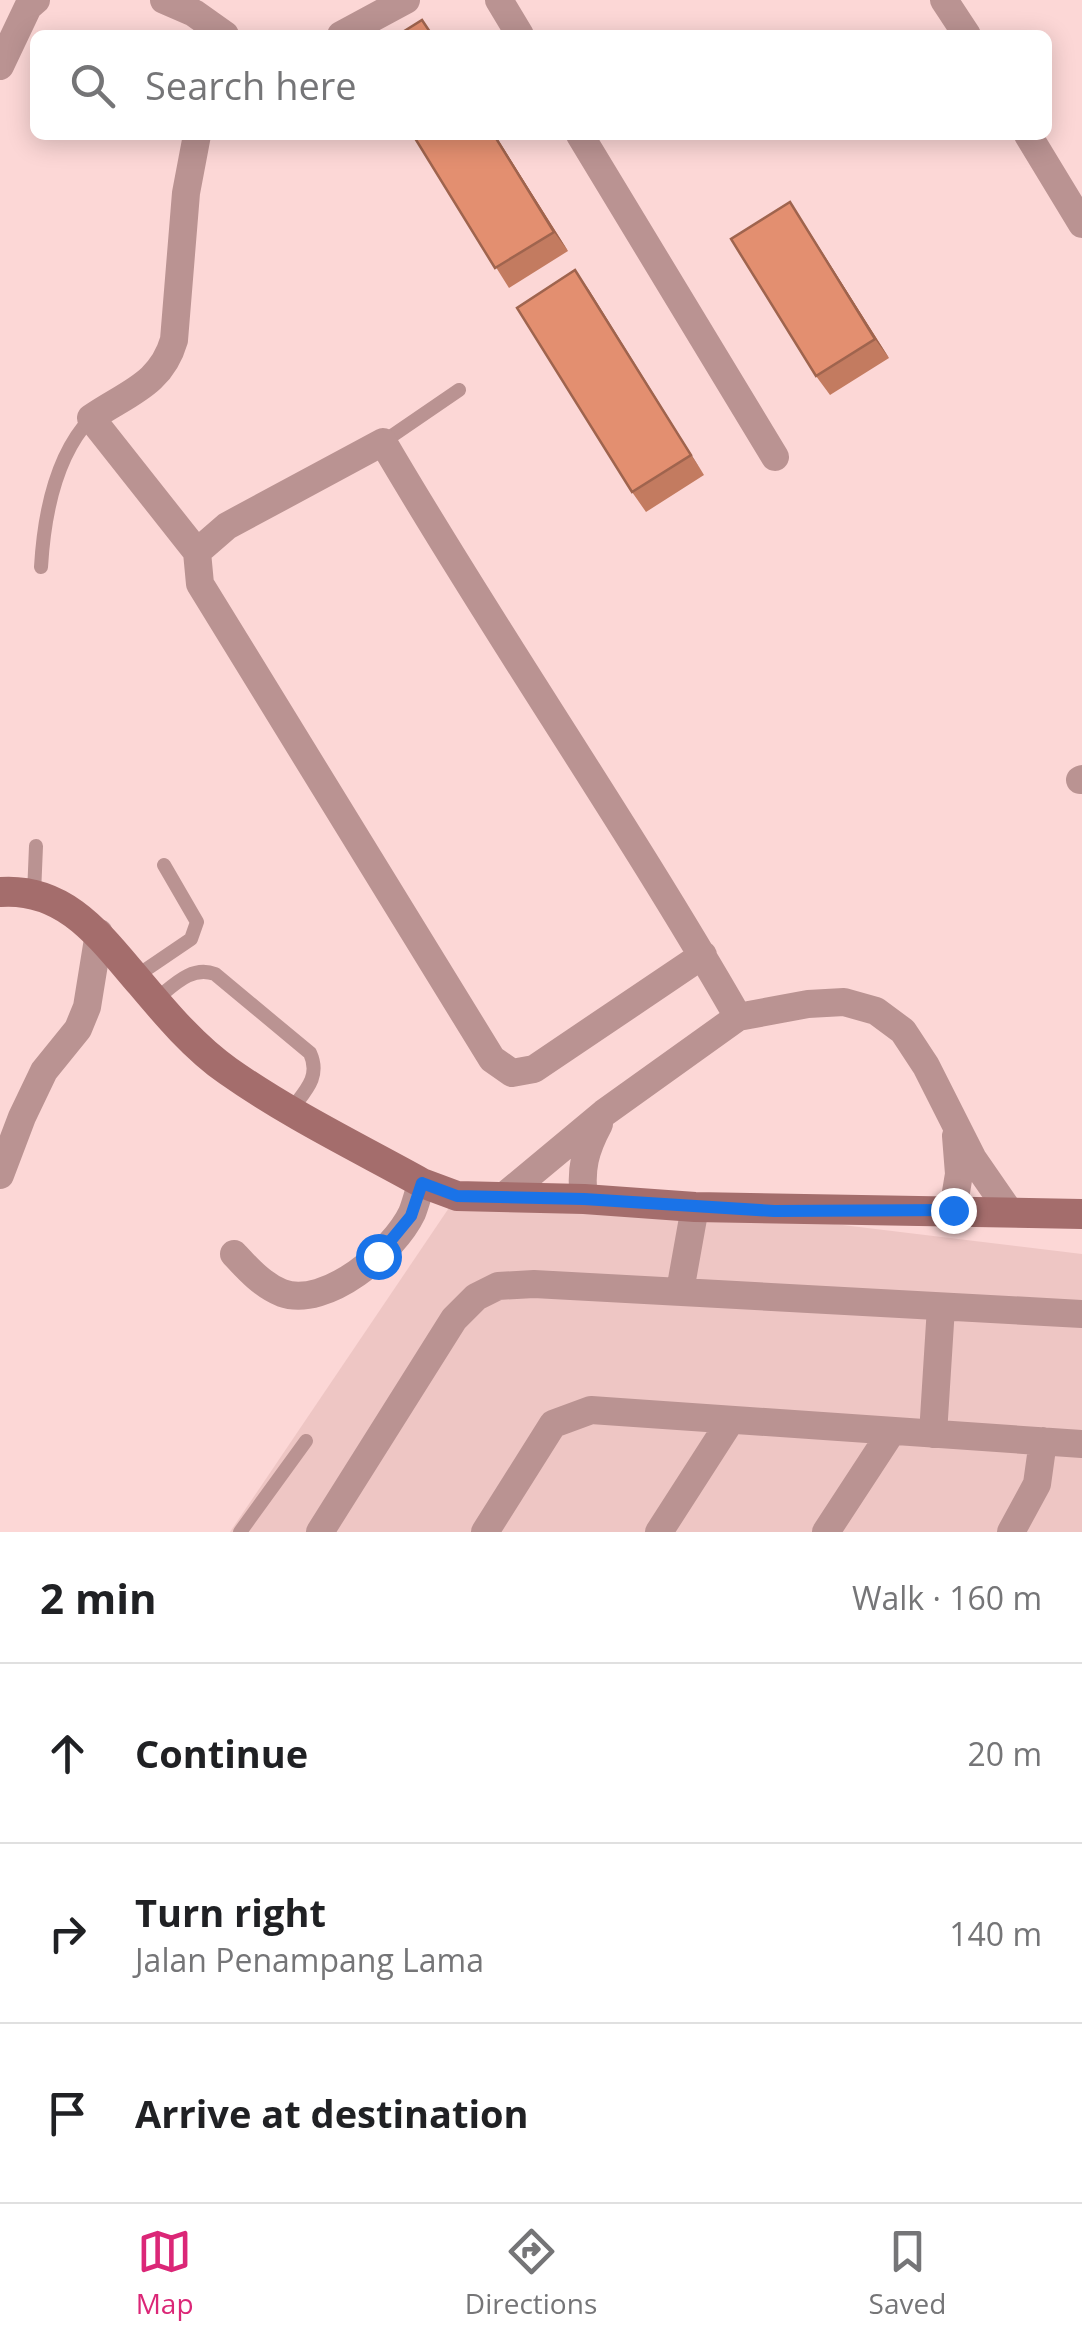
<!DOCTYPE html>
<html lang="en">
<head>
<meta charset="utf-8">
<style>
	body { margin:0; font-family:"Open Sans",sans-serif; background:#f2f2f2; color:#202124 }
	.stop { position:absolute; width:30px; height:30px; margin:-22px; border:8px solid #1a73e8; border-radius:50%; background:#fff }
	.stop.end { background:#1a73e8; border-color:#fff; box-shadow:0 2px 10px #0008 }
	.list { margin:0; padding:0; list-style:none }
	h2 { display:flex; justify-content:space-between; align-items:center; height:130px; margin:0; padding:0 40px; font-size:42px }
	h2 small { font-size:32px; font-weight:400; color:#757577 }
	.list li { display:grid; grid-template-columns:65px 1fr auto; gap:30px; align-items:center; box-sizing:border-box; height:180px; padding:0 40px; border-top:2px solid #e0e0e0 }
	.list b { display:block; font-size:38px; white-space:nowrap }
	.list p { margin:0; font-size:32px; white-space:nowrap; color:#757577 }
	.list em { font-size:32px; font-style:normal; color:#757577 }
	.icon { flex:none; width:55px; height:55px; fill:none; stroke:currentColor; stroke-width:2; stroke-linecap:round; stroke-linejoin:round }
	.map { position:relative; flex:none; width:1082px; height:1532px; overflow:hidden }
	.search { position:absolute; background:#fff; box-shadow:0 5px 25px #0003; left:30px; right:30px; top:30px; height:110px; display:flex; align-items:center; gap:25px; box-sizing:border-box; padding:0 35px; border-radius:15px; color:#757577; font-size:38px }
	.sheet { height:670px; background:#fff }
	nav { display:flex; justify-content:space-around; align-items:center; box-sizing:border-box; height:140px; border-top:2px solid #e0e0e0; background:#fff; font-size:28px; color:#757577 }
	nav a { display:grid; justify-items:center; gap:5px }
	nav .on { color:#db2777 }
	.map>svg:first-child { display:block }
</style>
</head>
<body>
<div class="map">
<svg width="1082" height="1532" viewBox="0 0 1082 1532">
	<rect width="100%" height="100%" fill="#fcd7d6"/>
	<path fill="#eec6c4" d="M 457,1196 L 695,1207 L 1082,1254 L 1082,1532 L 230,1532 Z"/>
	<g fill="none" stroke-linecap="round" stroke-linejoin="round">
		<path stroke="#ba9392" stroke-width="14" d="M 383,442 L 459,390
			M 41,567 C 44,516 55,456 91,418
			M 34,894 L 36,846
			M 135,977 L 191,939 L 197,922 L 164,865
			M 155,1000 C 173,986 191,965 215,974 L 310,1053 C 321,1077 305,1091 291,1110
			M 240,1532 L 306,1441"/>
		<path stroke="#ba9392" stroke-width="28" d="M 164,0 L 194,13 L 225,35
			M 499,0 L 520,35
			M 944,0 L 967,35
			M 341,35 L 406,0
			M 0,66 L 28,7 L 36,0
			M 197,135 L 186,193 L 174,340 C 161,385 127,393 91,418 L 197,552 L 200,584 L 492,1059 L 512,1073 L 534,1069 L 703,955
			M 580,135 L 775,457
			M 1028,135 L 1082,224
			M 197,552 L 227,526 L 383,442 C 497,637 626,822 738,1017
			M 1080,780 L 1082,779
			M 0,1175 L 22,1117 L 44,1071 L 78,1029 L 87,1007 L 99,933
			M 503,1197 L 604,1113 L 738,1017 L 808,1004 L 844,1002 L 876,1011 L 903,1031 L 926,1066 L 973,1159 L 1009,1211
			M 584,1199 C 580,1169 585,1150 599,1124
			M 953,1210 L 959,1174 L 956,1136
			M 234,1254 C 247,1268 262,1285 282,1293 C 326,1309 394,1251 412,1213 C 416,1203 418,1193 422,1183
			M 680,1291 L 695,1207
			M 933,1434 L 941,1307
			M 320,1532 L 454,1319 L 476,1297 L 498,1286 L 534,1284 L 1082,1314
			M 485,1532 L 553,1424 L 591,1410 L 1082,1444
			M 659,1532 L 731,1420
			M 826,1532 L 892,1431
			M 1011,1532 L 1037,1484 L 1043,1441"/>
		<path stroke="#a46d6c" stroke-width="30" d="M 0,892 C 67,887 102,939 141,984 C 167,1015 195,1048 228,1071 C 289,1114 357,1147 422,1183 L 457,1196 L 584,1199 L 695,1207 L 1082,1214"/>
	</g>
	<path fill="#c37b60" d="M 413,135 L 495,135 L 568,251 L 509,288 Z
		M 803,222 L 889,358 L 830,395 L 816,376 Z
		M 575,270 L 704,475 L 646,512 L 632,492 Z"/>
	<path fill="#9f644e" d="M 494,135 L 495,135 L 568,251 L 554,232 Z
		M 790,202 L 803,222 L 889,358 L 875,339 Z
		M 575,270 L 589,290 L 704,475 L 691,455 Z"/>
	<path fill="#e38f70" stroke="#9f644e" stroke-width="2.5" d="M 422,20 L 432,35 L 398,35 Z
		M 413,135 L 494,135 L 554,232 L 495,268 Z
		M 790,202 L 875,339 L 816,376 L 731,239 Z
		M 575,270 L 691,455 L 632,492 L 517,308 Z"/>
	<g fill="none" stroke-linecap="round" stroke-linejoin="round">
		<path stroke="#1a73e8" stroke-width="12" d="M 378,1256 L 411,1216 L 422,1183 L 457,1196 L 584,1199 L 774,1211 L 953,1210"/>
	</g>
</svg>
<div class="stop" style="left:378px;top:1256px"></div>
<div class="stop end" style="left:953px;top:1210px"></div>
<div class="search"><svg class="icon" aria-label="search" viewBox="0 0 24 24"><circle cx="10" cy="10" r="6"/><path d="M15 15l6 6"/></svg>Search here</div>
</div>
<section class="sheet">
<h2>2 min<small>Walk · 160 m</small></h2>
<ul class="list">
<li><svg class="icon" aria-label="ahead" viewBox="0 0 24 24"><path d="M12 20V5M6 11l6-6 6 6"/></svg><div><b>Continue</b></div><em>20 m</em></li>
<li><svg class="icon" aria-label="right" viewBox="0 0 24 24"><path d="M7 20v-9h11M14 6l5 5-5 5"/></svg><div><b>Turn right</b><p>Jalan Penampang Lama</p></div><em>140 m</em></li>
<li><svg class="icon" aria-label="arrive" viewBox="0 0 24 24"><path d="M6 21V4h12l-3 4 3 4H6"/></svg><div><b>Arrive at destination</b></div></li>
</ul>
</section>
<nav>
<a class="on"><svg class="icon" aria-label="map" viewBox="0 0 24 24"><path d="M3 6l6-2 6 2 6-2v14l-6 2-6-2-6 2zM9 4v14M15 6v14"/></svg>Map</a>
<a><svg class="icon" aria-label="directions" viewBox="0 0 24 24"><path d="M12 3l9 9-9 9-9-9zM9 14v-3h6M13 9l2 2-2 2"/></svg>Directions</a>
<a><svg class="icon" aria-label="saved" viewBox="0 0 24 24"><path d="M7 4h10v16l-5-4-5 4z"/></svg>Saved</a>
</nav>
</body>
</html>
